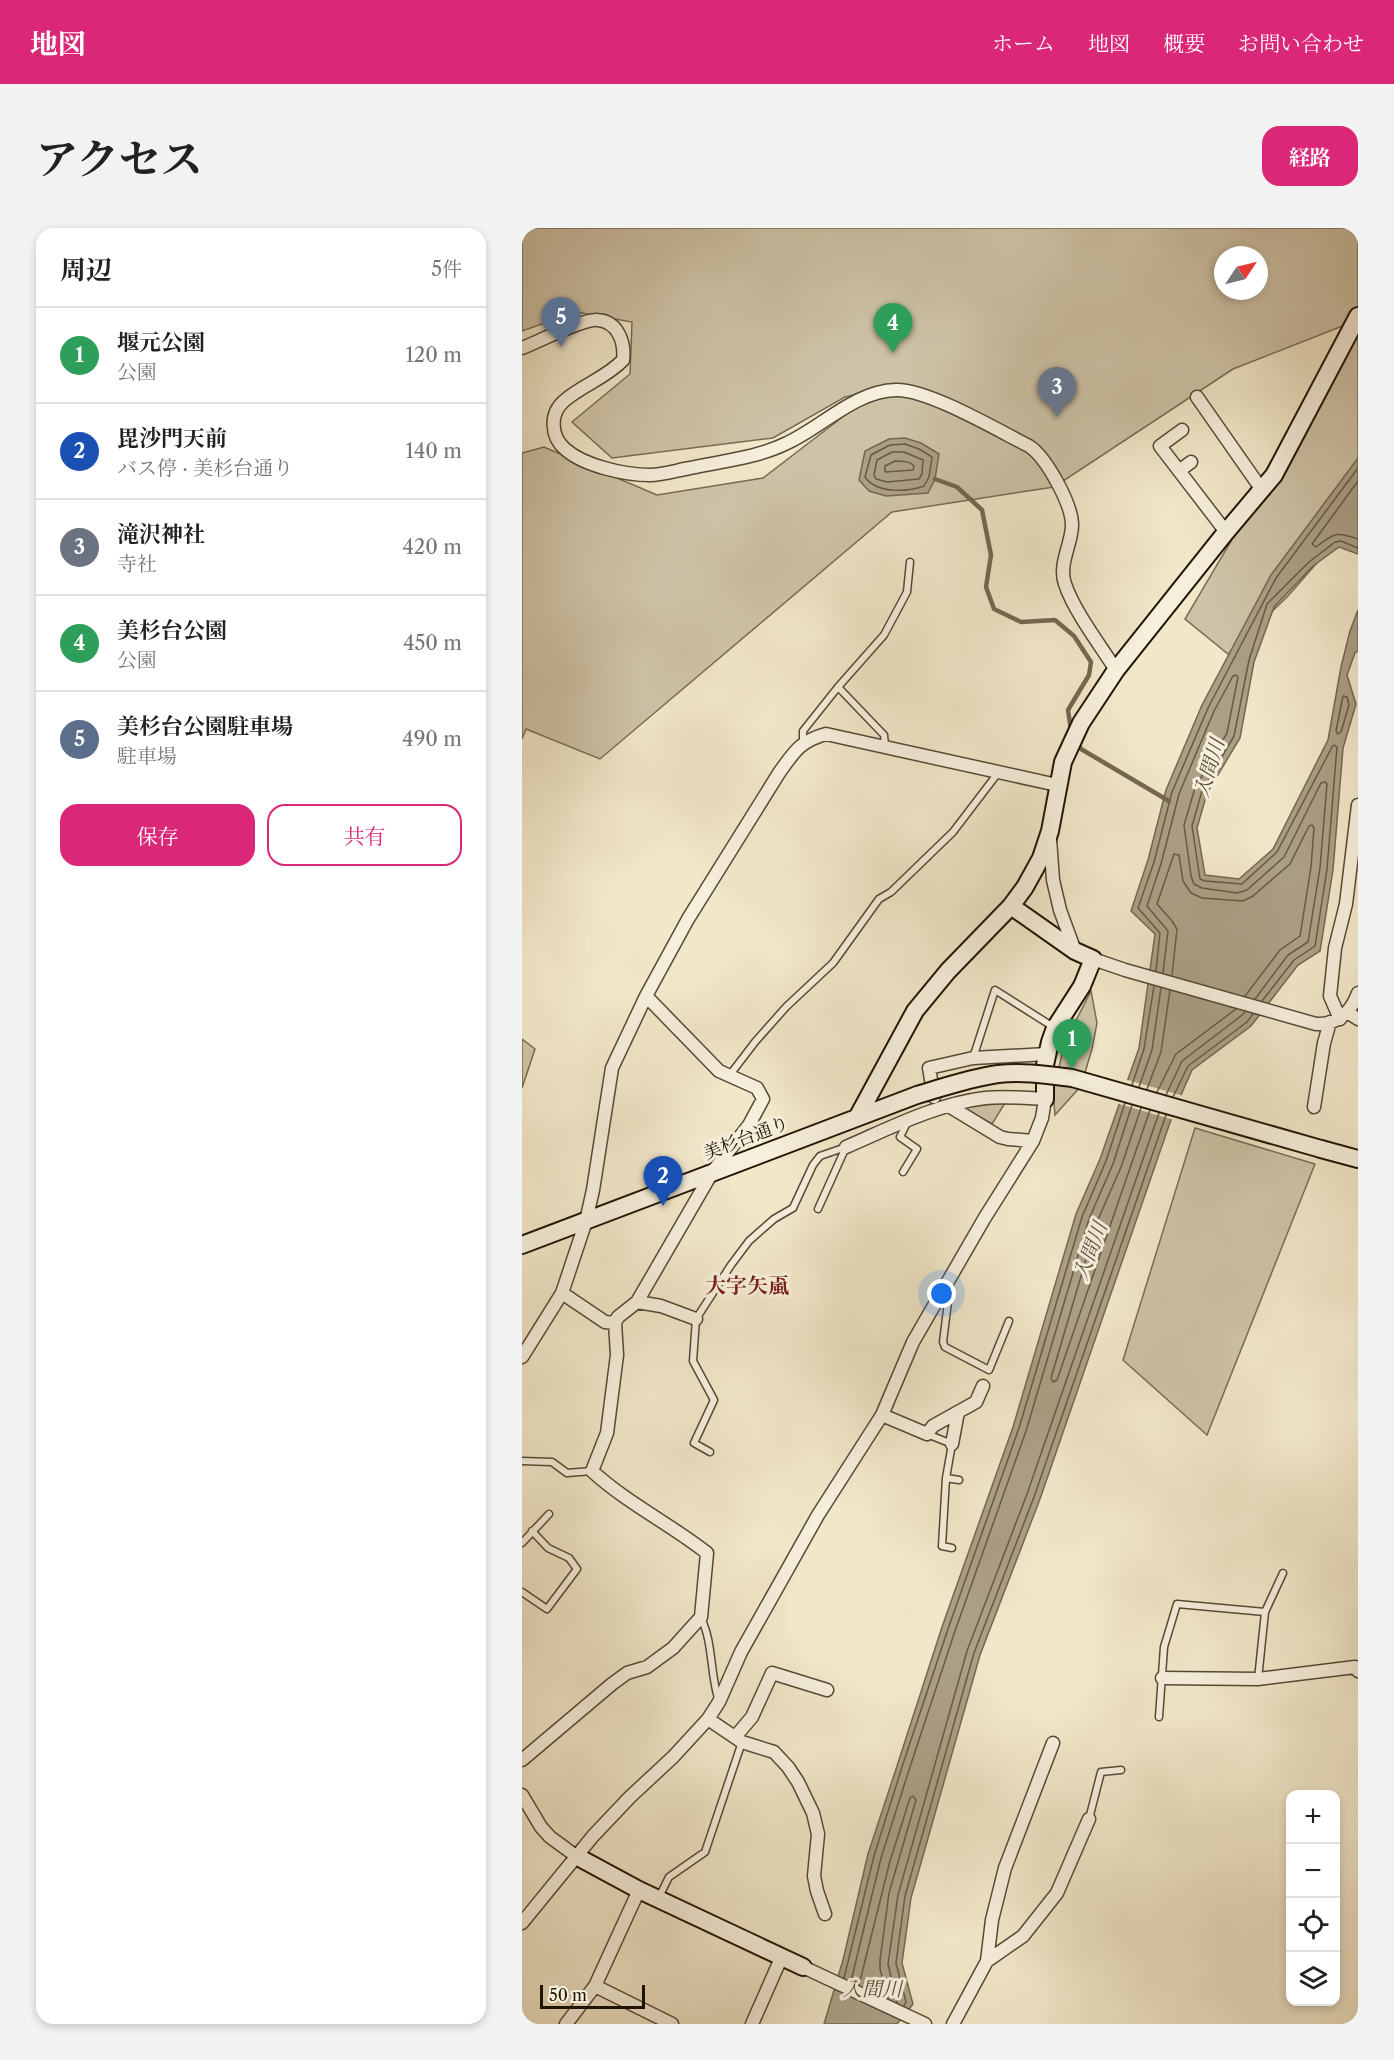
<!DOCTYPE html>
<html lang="ja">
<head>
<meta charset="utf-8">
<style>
	body { margin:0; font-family:"Libre Caslon Text","Noto Serif JP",serif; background:#f2f2f2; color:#222 }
	.controls { position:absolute; right:18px; bottom:18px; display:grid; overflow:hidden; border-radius:12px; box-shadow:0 3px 9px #0003 }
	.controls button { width:54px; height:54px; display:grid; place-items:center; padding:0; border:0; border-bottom:2px solid #e0e0e0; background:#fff; color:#222; font:30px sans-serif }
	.compass { position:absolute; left:692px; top:18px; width:54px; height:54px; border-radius:50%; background:#fff; box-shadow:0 3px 9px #0003; rotate:55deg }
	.scale { position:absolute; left:18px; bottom:15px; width:105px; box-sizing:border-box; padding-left:6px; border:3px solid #221402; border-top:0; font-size:16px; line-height:21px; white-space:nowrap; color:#221402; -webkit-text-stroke:4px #f6efdc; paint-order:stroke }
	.you { position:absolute; left:420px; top:1066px; width:21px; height:21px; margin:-15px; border:4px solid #fff; border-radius:50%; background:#1a73e8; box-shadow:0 0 0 9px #1a73e833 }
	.badge { display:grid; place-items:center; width:39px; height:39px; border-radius:50%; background:#db2777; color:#fff; font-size:20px; font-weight:700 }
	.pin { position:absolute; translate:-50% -50px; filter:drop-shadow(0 2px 3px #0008) }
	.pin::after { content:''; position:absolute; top:32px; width:21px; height:18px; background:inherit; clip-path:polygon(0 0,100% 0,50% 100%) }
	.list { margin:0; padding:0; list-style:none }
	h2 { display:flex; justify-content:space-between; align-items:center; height:78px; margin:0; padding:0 24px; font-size:26px }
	h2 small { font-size:20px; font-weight:400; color:#767676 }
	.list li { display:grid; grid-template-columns:39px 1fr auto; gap:18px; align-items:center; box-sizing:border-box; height:96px; padding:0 24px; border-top:2px solid #e0e0e0 }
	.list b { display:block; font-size:22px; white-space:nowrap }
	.list p { margin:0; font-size:20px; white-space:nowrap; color:#767676 }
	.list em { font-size:20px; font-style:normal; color:#767676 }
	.actions { display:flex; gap:12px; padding:18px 24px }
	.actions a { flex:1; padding:14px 0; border:2px solid #db2777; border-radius:18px; text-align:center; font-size:21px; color:#db2777 }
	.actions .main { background:#db2777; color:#fff }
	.icon { flex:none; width:33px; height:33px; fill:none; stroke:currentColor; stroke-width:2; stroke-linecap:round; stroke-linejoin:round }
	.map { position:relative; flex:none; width:836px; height:1796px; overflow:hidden; border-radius:18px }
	header { display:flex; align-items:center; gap:36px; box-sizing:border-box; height:84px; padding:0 30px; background:#db2777; color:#fff }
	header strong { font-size:28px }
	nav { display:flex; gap:33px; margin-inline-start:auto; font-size:21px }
	.intro { display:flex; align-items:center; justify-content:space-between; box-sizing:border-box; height:144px; padding:0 36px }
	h1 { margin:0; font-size:42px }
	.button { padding:15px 27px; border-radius:18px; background:#db2777; color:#fff; font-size:21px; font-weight:700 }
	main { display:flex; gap:36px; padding:0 36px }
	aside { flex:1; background:#fff; border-radius:18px; box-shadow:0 3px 9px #0003 }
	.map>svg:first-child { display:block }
</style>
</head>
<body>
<header>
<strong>地図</strong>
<nav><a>ホーム</a><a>地図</a><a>概要</a><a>お問い合わせ</a></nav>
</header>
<div class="intro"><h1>アクセス</h1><a class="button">経路</a></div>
<main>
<aside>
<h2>周辺<small>5件</small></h2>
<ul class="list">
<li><span class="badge" style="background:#2e9e5b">1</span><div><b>堰元公園</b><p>公園</p></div><em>120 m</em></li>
<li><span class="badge" style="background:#1a4fb4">2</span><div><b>毘沙門天前</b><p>バス停 · 美杉台通り</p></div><em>140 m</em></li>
<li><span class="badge" style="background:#6b7280">3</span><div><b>滝沢神社</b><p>寺社</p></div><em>420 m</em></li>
<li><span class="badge" style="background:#2e9e5b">4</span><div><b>美杉台公園</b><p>公園</p></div><em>450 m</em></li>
<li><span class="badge" style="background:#5c6f8a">5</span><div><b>美杉台公園駐車場</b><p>駐車場</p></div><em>490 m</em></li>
</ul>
<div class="actions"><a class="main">保存</a><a>共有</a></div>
</aside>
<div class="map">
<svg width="836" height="1796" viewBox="0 0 836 1796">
	<rect width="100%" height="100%" fill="#f1e7c9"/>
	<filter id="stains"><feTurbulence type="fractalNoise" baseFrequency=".00333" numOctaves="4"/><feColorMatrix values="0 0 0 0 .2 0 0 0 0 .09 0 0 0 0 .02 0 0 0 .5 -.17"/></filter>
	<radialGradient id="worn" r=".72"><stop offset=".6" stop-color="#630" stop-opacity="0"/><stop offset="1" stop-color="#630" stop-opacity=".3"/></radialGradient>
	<path fill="#cec3a7" stroke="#786c54" stroke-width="1.5" fill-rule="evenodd" d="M 0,0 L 836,0 L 836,92 L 711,141 L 532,259 L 370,284 L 78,531 L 4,501 L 0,511 L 0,225 L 22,219 L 135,267 L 241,250 L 357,161 L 323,169 L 251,210 L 90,230 L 50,194 L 108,146 L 110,94 L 54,84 L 0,103 ZM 701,27 L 737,27 L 737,63 L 701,63 Z
		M 836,98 L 836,251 L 813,314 L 766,368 L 706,426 L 663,391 Z
		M 569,763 L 575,795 L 570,821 L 559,858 L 533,887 L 531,864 L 543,814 Z
		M 0,811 L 13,821 L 0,860 Z
		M 483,875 L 470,896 L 440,879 Z
		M 673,900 L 793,936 L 685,1207 L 601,1132 Z"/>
	<path fill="#ab9f85" stroke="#746751" stroke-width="1.5" d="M 383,210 L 399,215 L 417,226 L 413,251 L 406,265 L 364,268 L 347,263 L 337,252 L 343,223 L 367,211 Z
		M 836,230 L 836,326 L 817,319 L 791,338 L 752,379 L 732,434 L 718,510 L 685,565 L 675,600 L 683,647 L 717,651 L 751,621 L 806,512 L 819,439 L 828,403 L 836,382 L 836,423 L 833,425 L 825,447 L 834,476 L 821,520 L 811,642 L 798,723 L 776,737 L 729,798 L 670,842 L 652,883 L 518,1271 L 458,1427 L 389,1670 L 380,1735 L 391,1776 L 375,1796 L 302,1796 L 321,1732 L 346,1626 L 375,1538 L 420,1399 L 491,1199 L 554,986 L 578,931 L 617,820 L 633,706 L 609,683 L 626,632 L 644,562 L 680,477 L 749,347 Z"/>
	<path fill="#f1e7c9" d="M 602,851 L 662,868 L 652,892 L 594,875 Z"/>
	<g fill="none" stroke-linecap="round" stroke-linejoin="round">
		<path stroke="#665a44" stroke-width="1.5" d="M 383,216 L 397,221 L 410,229 L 407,249 L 402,258 C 385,264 355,266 343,249 L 349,227 L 368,217 Z
			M 370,224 L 382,224 L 401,232 L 400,246 L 397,251 L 365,254 L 354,251 L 352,247 L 355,232 Z
			M 373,233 C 380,233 388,233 392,238 L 391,242 L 363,244 L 363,238 Z
			M 836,253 L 790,316 L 794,319 C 813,305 814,303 836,311
			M 821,468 L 825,469 L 827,477 L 819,504 L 816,506 L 814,503 Z
			M 634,743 L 638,705 L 616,680 L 632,634 L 650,564 L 686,480 L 754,350 L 836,240
			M 641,745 L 646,703 L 625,678 L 639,636 L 657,566 L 692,483 L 711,448 L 714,447 L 716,449 L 705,505 L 673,560 L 662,597 L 669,648 L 672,656 L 680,660 L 715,665 L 725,662 L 762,629 L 799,555 L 803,554 L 805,556 L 798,640 L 786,714 L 766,727 L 733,771
			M 650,747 L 655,701 L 650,693 L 635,676 L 652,626 L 657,627 L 661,653 L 669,665 L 680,670 L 721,673 L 731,668 L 768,636 L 787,598 L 790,597 L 792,600 L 789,639 L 778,708 L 758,722 L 723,768
			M 740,773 L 772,732 L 793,718 L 805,641 L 815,519 L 812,517 L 810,519 L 755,624 L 720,656 L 683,653 L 678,651 L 670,598 L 680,563 L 712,508 L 727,432 L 745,376 L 787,334 L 813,314 L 819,313 L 836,320
			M 610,857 L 622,821 L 632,758
			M 617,859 L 630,822 L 639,760
			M 625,861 L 639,824 L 648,762
			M 635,864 L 654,826 L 714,781
			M 644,867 L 660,833 L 719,788 L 723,784
			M 651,869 L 666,838 L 725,794 L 731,786
			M 619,880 L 599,939 L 575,994 L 529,1150 L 531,1154 L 535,1152 L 628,882
			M 322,1750 L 352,1628 L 380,1539 L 426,1401 L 497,1200 L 560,989 L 584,933 L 603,875
			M 329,1753 L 359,1630 L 387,1542 L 433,1403 L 504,1203 L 567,991 L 591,936 L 610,877
			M 337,1757 L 368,1633 L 388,1570 L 391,1568 L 394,1572 L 367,1665 L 358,1732 L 358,1741 L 366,1770
			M 375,1775 L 366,1736 L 376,1667 L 445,1423 L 505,1266 L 637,885
			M 382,1778 L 384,1774 L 374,1735 L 383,1668 L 452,1425 L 512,1269 L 644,887"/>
		<path stroke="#746751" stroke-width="4.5" d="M 413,251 L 435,259 L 460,282 L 469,327 L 464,359 L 472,381 L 499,394 L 533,392 L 552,408 L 569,434 L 567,447 L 546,482 L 549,502
			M 556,515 L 559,521 L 647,573"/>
		<defs>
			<path id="lane" d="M 316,459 L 362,507 L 363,518
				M 281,514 L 281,503 L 316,459 L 362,407 L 385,364 L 388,334
				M 451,830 L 473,762 L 533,800
				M 207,848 L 233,814 L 264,779 L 311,735 L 357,671 L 369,664 L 431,604 L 476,545
				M 381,944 L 395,921 L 378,909 L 385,895
				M 296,981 L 324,919
				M 417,1069 L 426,1074 L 421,1114 L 423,1119 L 467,1142 L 487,1093
				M 405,1206 L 430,1216 L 424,1250 L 420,1318 L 430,1320
				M 188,1224 L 172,1215 L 192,1172 L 171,1133 L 174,1091 L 209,1037 L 227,1013 L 252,991 L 271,980 L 291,937 L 298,928 L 324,919
				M 0,1233 L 30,1234 L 45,1245 L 70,1243
				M 424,1250 L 437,1252
				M 0,1315 L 27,1286
				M 0,1364 L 25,1381 L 55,1341 L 47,1330 L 26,1320 L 10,1303
				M 179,1390 C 191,1414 188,1444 196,1470
				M 736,1451 L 743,1384
				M 637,1489 L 642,1419 L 655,1376 L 743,1384 L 761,1345
				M 567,1591 L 579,1544 L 599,1542
				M 137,1669 L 147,1649 L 183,1624 L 220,1514"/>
			<path id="street" d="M 0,120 C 16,114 62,90 76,92 C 97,94 103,116 101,132 C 84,150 60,157 42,173 C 27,186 29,209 43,221 C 62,238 103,247 128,247 C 141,247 156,242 168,240 C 200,233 235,230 265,215 C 300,199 333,163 374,162 C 406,161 477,203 507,218 C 524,229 550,276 550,297 C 550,316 536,336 543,356 C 552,383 578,417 594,442
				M 675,169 L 740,262
				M 660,202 L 638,218 L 704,304
				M 657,243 L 669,234
				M 528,611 L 531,652 L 538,682 L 553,723
				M 571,731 L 603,742 L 794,796 C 815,797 829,784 836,765
				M 825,784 L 836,791
				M 818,791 L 808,768 L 813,720 L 824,676 L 836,577
				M 412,869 L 407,840 L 451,830 L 525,826
				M 427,878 L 478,909 L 486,911 L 511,913
				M 792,879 L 802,815 L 808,794
				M 40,1065 L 83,1094 L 93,1095
				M 115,1074 L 139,1078 L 174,1091
				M 0,1129 L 40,1065 L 64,993 L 71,962 L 90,840 L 124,768 L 166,691 L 257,545 C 272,524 278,513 304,506 L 535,557
				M 360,1187 L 405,1206 L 411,1198 L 436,1184
				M 430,1216 L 436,1184 L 454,1174 L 461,1158
				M 640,1450 L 736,1451 L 833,1439 L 836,1443
				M 186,1491 L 220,1514 L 252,1524 L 266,1539 L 276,1554 L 291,1585 L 296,1606 L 292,1648 L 295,1663 L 303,1686
				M 213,1509 L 230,1489 L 250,1445 L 305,1462
				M 0,1532 L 90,1456 L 105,1445 L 125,1439 L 151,1420 L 179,1389 L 185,1325 C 148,1296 105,1275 70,1243 L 85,1205 L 95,1127 L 93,1095 L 96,1089 L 115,1074 L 191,943 L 227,897 L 241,871 L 235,860 L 197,843 L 124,768
				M 0,1567 L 19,1599 L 28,1609 L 54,1628
				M 0,1695 L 71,1608 L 108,1569 L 151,1529 L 186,1491 L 197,1474 L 219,1424 L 296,1287 L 360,1187 L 391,1114 L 462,991 L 511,913 L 520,890 L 523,871 C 503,870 483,868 463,870 C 414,876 368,900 324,919
				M 465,1733 L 470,1692 L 483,1640 L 531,1515
				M 281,1739 L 403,1796
				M 73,1758 L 150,1796
				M 44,1796 L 73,1758 L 117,1662
				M 230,1796 L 260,1728
				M 431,1796 L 465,1733 L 501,1708 L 535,1665 L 567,1591"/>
			<path id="secondary" d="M 489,678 L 553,723 L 571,731 L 560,758 L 533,800 L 528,814 L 523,837 L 523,871
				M 336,888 L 393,783 L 426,743 L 489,678 L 503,659 L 519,630 L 528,603 L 541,534 L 559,495 L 594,442 L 704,304 L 752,247 L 836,88
				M 799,921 L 836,931
				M 0,1017 L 395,867
				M 54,1628 L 117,1662 L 281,1739"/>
		</defs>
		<use href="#lane" stroke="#564934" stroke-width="9"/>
		<use href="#street" stroke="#564934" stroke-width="15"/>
		<use href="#secondary" stroke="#221402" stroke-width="20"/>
		<use href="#lane" stroke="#f6efdc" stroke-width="6"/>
		<use href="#street" stroke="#f6efdc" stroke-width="12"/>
		<use href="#secondary" stroke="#f6efdc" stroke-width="16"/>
		<defs>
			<path id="secondary-bridge" d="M 395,867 C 422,859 448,850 476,846 C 501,843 526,847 550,850 L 799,921"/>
		</defs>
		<use href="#secondary-bridge" stroke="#221402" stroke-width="20" stroke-linecap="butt"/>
		<use href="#secondary-bridge" stroke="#f6efdc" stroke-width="16"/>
	</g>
	<g text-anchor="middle" stroke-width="6" stroke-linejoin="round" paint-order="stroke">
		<g font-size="18" fill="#221402" stroke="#f6efdc">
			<text transform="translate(224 910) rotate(-21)" y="6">美杉台通り</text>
		</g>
		<g font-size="20" font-style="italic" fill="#60533d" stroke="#f6efdc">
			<text transform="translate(687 540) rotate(-73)" y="7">入間川</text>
			<text transform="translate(568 1023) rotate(-69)" y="7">入間川</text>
			<text x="350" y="1768">入間川</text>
		</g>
		<g font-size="21" font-weight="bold" fill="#7a1f14" stroke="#f6efdc">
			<text x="225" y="1065">大字矢颪</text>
		</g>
	</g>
	<rect width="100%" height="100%" filter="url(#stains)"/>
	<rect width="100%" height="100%" fill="url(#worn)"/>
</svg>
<div class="controls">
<button>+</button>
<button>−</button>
<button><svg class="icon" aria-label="locate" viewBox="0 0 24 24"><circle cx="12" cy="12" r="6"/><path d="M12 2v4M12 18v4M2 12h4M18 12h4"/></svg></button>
<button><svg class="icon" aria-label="layers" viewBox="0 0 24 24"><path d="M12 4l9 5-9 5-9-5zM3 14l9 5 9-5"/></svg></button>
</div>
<svg class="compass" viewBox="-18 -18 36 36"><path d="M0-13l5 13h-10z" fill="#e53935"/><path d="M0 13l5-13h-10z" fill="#767676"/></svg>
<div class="scale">50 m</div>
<div class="you"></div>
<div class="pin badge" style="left:550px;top:841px;background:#2e9e5b">1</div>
<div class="pin badge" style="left:141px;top:978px;background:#1a4fb4">2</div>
<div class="pin badge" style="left:535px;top:189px;background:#6b7280">3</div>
<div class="pin badge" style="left:371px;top:125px;background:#2e9e5b">4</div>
<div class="pin badge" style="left:39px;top:119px;background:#5c6f8a">5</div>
</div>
</main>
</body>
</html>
